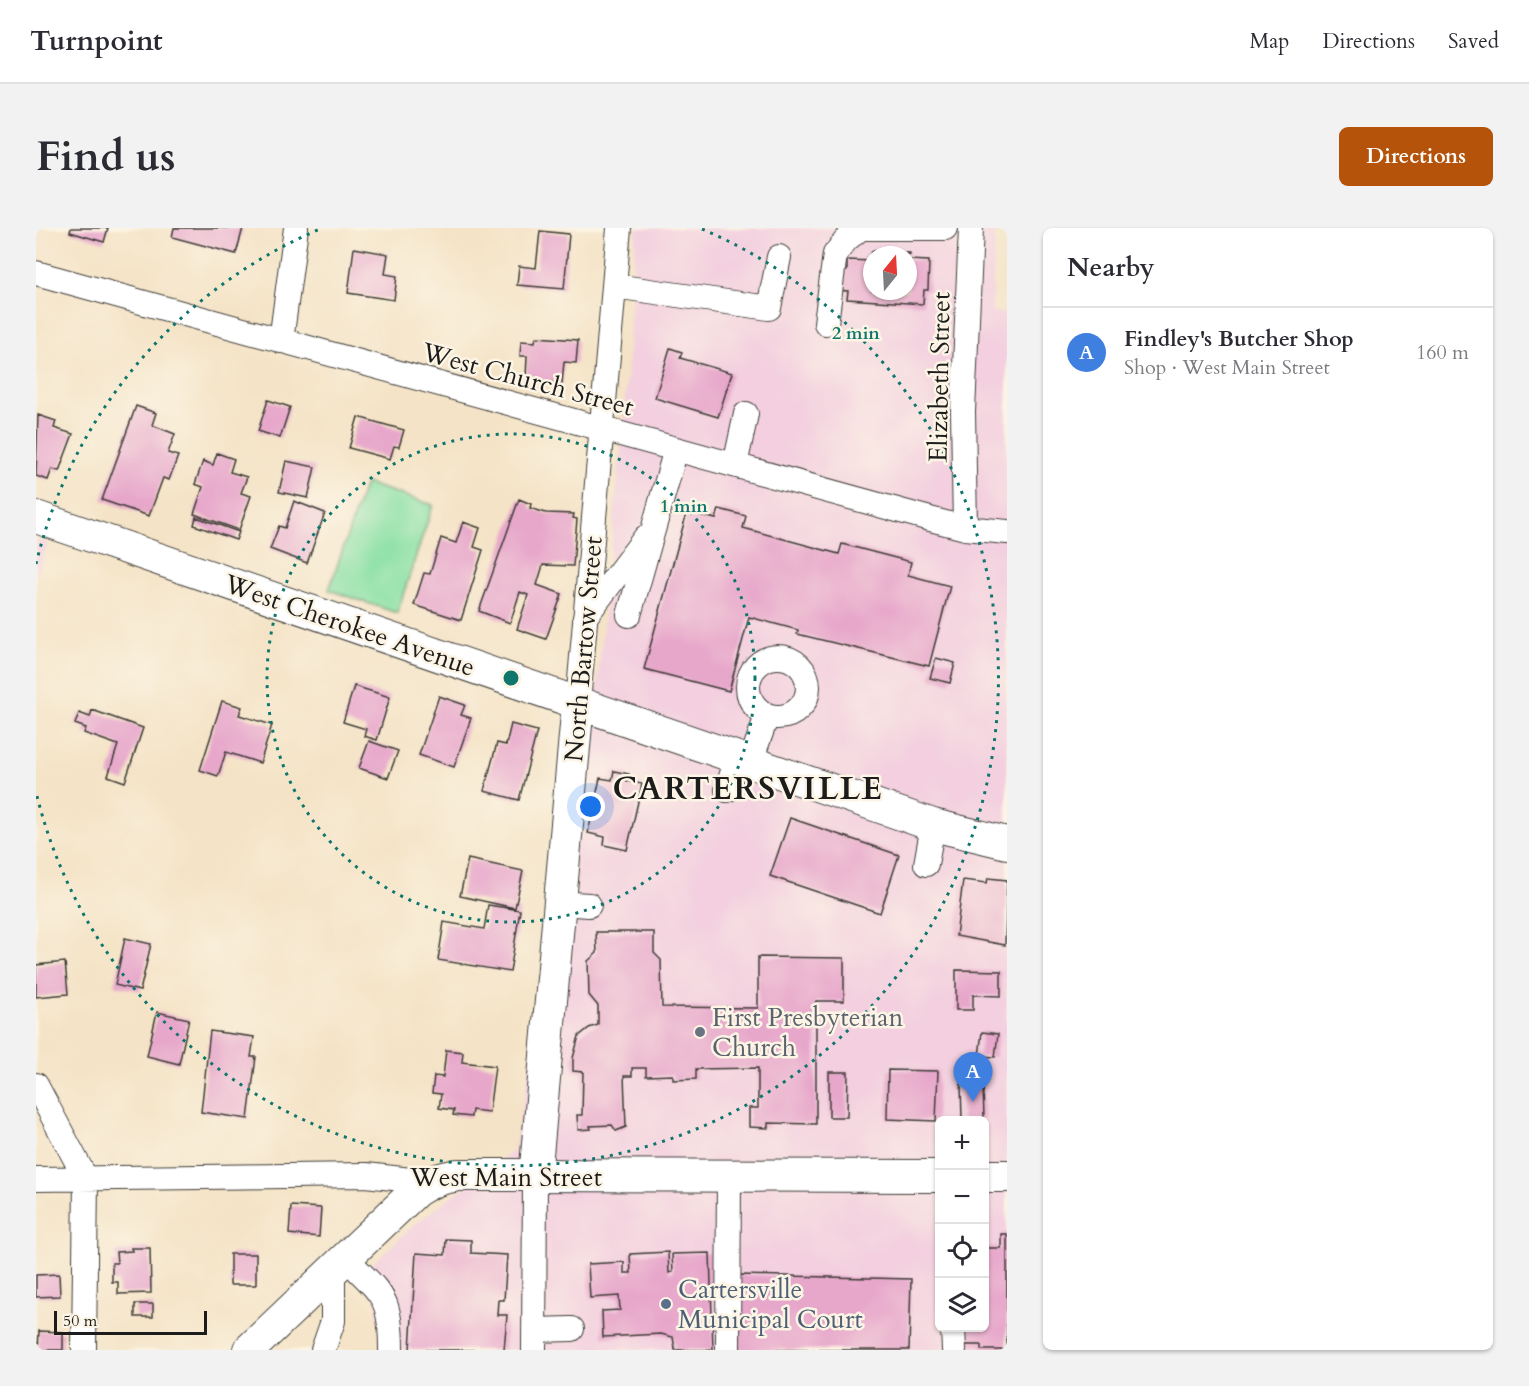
<!DOCTYPE html>
<html lang="en">
<head>
<meta charset="utf-8">
<style>
	body { margin:0; font-family:Cardo,serif; background:#f2f2f3; color:#2b2b33 }
	.controls { position:absolute; right:18px; bottom:18px; display:grid; overflow:hidden; border-radius:9px; box-shadow:0 2px 4px #0004 }
	.controls button { width:54px; height:54px; display:grid; place-items:center; padding:0; border:0; border-bottom:2px solid #e1e1e2; background:#fff; color:#2b2b33; font:30px sans-serif }
	.compass { position:absolute; left:827px; top:18px; width:54px; height:54px; border-radius:50%; background:#fff; box-shadow:0 2px 4px #0004; rotate:18deg }
	.scale { position:absolute; left:18px; bottom:15px; width:153px; box-sizing:border-box; padding-left:6px; border:3px solid #1c1c1c; border-top:0; font-size:16px; line-height:21px; white-space:nowrap; color:#1c1c1c; -webkit-text-stroke:4px #fcf5e5; paint-order:stroke }
	.you { position:absolute; left:555px; top:579px; width:21px; height:21px; margin:-15px; border:4px solid #fff; border-radius:50%; background:#1a73e8; box-shadow:0 0 0 9px #1a73e833 }
	.badge { display:grid; place-items:center; width:39px; height:39px; border-radius:50%; background:#b45309; color:#fff; font-size:20px; font-weight:700 }
	.pin { position:absolute; translate:-50% -50px; filter:drop-shadow(0 2px 3px #0008) }
	.pin::after { content:''; position:absolute; top:32px; width:21px; height:18px; background:inherit; clip-path:polygon(0 0,100% 0,50% 100%) }
	.list { margin:0; padding:0; list-style:none }
	h2 { display:flex; justify-content:space-between; align-items:center; height:78px; margin:0; padding:0 24px; font-size:26px }
	h2 small { font-size:20px; font-weight:400; color:#7c7c81 }
	.list li { display:grid; grid-template-columns:39px 1fr auto; gap:18px; align-items:center; box-sizing:border-box; height:90px; padding:0 24px; border-top:2px solid #e1e1e2 }
	.list b { display:block; font-size:22px; white-space:nowrap }
	.list p { margin:0; font-size:20px; white-space:nowrap; color:#7c7c81 }
	.list em { font-size:20px; font-style:normal; color:#7c7c81 }
	.icon { flex:none; width:33px; height:33px; fill:none; stroke:currentColor; stroke-width:2; stroke-linecap:round; stroke-linejoin:round }
	.map { position:relative; flex:none; width:971px; height:1122px; overflow:hidden; border-radius:9px }
	header { display:flex; align-items:center; gap:36px; box-sizing:border-box; height:84px; padding:0 30px; background:#fff; border-bottom:2px solid #e1e1e2 }
	header strong { font-size:28px }
	nav { display:flex; gap:33px; margin-inline-start:auto; font-size:21px }
	.intro { display:flex; align-items:center; justify-content:space-between; box-sizing:border-box; height:144px; padding:0 36px }
	h1 { margin:0; font-size:42px }
	.button { padding:15px 27px; border-radius:9px; background:#b45309; color:#fff; font-size:21px; font-weight:700 }
	main { display:flex; gap:36px; padding:0 36px }
	aside { flex:1; background:#fff; border-radius:9px; box-shadow:0 2px 4px #0004 }
	.map>svg:first-child { display:block }
</style>
</head>
<body>
<header>
<strong>Turnpoint</strong>
<nav><a>Map</a><a>Directions</a><a>Saved</a></nav>
</header>
<div class="intro"><h1>Find us</h1><a class="button">Directions</a></div>
<main>
<div class="map">
<svg width="971" height="1122" viewBox="0 0 971 1122">
	<rect width="100%" height="100%" fill="#fcf5e5"/>
	<filter id="ink" filterUnits="userSpaceOnUse"><feTurbulence type="fractalNoise" baseFrequency=".0167" numOctaves="2"/><feDisplacementMap in="SourceGraphic" scale="12" xChannelSelector="R" yChannelSelector="G"/><feConvolveMatrix kernelMatrix="1 2 1 2 8 2 1 2 1" color-interpolation-filters="sRGB"/></filter>
	<filter id="wash" filterUnits="userSpaceOnUse"><feTurbulence type="fractalNoise" baseFrequency=".008" numOctaves="4" result="noise"/><feDisplacementMap in="SourceGraphic" scale="24" xChannelSelector="R" yChannelSelector="G"/><feGaussianBlur stdDeviation="1.35" result="paint"/><feColorMatrix in="noise" values="0 0 0 0 0 0 0 0 0 0 0 0 0 0 0 0 0 1.4 0 .05"/><feComposite in="paint" operator="in"/></filter>
	<g filter="url(#wash)">
		<rect width="100%" height="100%" fill="#f4e3c6"/>
		<path fill="#f3cfdf" fill-rule="evenodd" d="M 600,0 L 959,0 L 956,84 L 971,85 L 971,1122 L 345,1122 L 336,1036 L 379,996 L 478,922 L 556,509 L 588,189 ZM 836,27 L 872,27 L 872,63 L 836,63 ZM 904,892 L 948,892 L 948,1100 L 904,1100 Z
			M 0,311 L 12,315 L 0,351 Z"/>
		<path fill="#88e0a4" stroke="#527e60" stroke-width="1.5" d="M 329,255 L 397,277 L 361,385 L 293,362 Z"/>
		<g id="blocks">
			<path fill="#e7a7cb" d="M 35,0 L 72,0 L 68,14 L 34,4 Z
				M 138,0 L 207,0 L 200,26 L 136,9 Z
				M 504,3 L 533,6 L 528,61 L 481,57 L 483,38 L 500,40 Z
				M 318,20 L 352,26 L 349,46 L 361,48 L 358,72 L 312,65 Z
				M 836,23 L 874,25 L 874,27 L 835,27 Z
				M 811,32 L 836,33 L 836,63 L 872,63 L 872,32 L 893,33 L 892,62 L 888,62 L 887,76 L 811,71 L 812,63 L 799,62 L 801,42 L 811,43 Z
				M 500,109 L 542,112 L 540,135 L 528,134 L 526,156 L 490,150 L 491,128 L 484,128 L 485,113 L 499,114 Z
				M 634,120 L 646,124 L 644,130 L 696,145 L 682,189 L 619,170 Z
				M 232,172 L 254,179 L 244,210 L 222,203 Z
				M 100,178 L 120,185 L 116,197 L 139,206 L 132,225 L 142,228 L 133,252 L 127,250 L 113,288 L 66,272 Z
				M 2,187 L 20,193 L 18,200 L 37,206 L 23,243 L 16,241 L 12,252 L 0,248 Z
				M 322,189 L 368,202 L 363,219 L 358,218 L 354,231 L 313,220 Z
				M 181,225 L 198,231 L 194,244 L 211,249 L 205,265 L 215,268 L 203,302 L 158,286 L 167,259 L 159,256 L 167,233 L 177,237 Z
				M 250,233 L 279,239 L 272,270 L 243,264 Z
				M 483,271 L 495,276 L 494,280 L 510,285 L 538,286 L 537,290 L 541,291 L 537,338 L 507,337 L 501,357 L 526,366 L 510,411 L 481,401 L 492,367 L 484,364 L 474,395 L 443,383 Z
				M 258,273 L 289,285 L 271,335 L 234,321 L 243,298 L 249,300 Z
				M 683,281 L 710,288 L 707,300 L 803,326 L 806,316 L 875,334 L 872,347 L 914,358 L 893,438 L 761,406 L 762,402 L 713,389 L 693,463 L 608,441 L 651,284 L 680,291 Z
				M 160,289 L 203,304 L 200,312 L 158,297 Z
				M 427,294 L 444,300 L 438,319 L 447,322 L 425,392 L 378,377 L 388,345 L 394,346 L 405,310 L 420,315 Z
				M 900,430 L 919,435 L 914,455 L 894,450 Z
				M 318,458 L 354,469 L 341,512 L 328,508 L 330,501 L 307,494 Z
				M 403,468 L 429,477 L 425,487 L 435,490 L 418,539 L 383,527 Z
				M 186,473 L 206,479 L 203,487 L 236,497 L 224,535 L 190,524 L 182,548 L 164,542 Z
				M 56,482 L 107,500 L 89,554 L 72,548 L 82,517 L 48,505 L 50,500 L 39,496 L 43,485 L 54,489 Z
				M 475,496 L 501,503 L 483,572 L 448,563 L 461,515 L 470,517 Z
				M 333,513 L 362,523 L 352,550 L 323,540 Z
				M 578,543 L 593,546 L 591,553 L 606,556 L 591,622 L 568,617 L 569,609 L 552,605 L 564,550 L 576,552 Z
				M 754,590 L 863,627 L 844,685 L 734,648 Z
				M 432,631 L 487,643 L 479,680 L 424,668 Z
				M 952,650 L 971,652 L 969,717 L 920,708 L 927,652 L 951,655 Z
				M 452,677 L 484,682 L 474,744 L 402,732 L 408,694 L 448,701 Z
				M 560,704 L 618,704 L 618,725 L 625,732 L 626,779 L 722,780 L 722,729 L 808,730 L 808,773 L 780,773 L 780,896 L 732,895 L 732,900 L 713,899 L 713,880 L 722,880 L 722,840 L 660,841 L 660,851 L 637,852 L 637,847 L 610,848 L 610,840 L 596,840 L 596,848 L 588,848 L 590,899 L 580,903 L 576,897 L 554,898 L 555,901 L 542,902 L 541,887 L 546,887 L 547,844 L 537,843 L 537,830 L 543,808 L 553,800 L 562,797 L 562,778 L 553,767 L 552,733 L 561,725 Z
				M 89,710 L 115,716 L 104,763 L 79,757 Z
				M 29,734 L 32,766 L 0,769 L 0,737 Z
				M 920,742 L 965,743 L 965,768 L 937,767 L 937,782 L 920,782 Z
				M 121,784 L 153,791 L 143,836 L 111,828 Z
				M 174,803 L 218,809 L 215,829 L 220,829 L 212,891 L 165,884 Z
				M 946,804 L 962,806 L 959,829 L 943,828 Z
				M 410,822 L 427,824 L 426,834 L 459,838 L 453,884 L 436,882 L 435,889 L 417,887 L 418,882 L 403,880 L 405,866 L 396,865 L 398,848 L 407,849 Z
				M 852,842 L 902,843 L 900,893 L 851,891 Z
				M 793,844 L 812,844 L 811,889 L 793,889 Z
				M 925,856 L 947,856 L 948,892 L 926,892 Z
				M 255,978 L 285,980 L 283,1009 L 253,1006 Z
				M 965,1006 L 971,1006 L 971,1122 L 945,1122 L 945,1117 L 929,1117 L 929,1100 L 948,1100 L 948,1020 L 965,1020 Z
				M 410,1011 L 435,1012 L 435,1025 L 471,1027 L 468,1072 L 462,1072 L 461,1087 L 471,1087 L 468,1122 L 374,1122 L 380,1025 L 409,1027 Z
				M 95,1020 L 114,1020 L 115,1065 L 82,1066 L 82,1054 L 76,1054 L 76,1035 L 81,1035 L 80,1024 L 96,1023 Z
				M 632,1024 L 633,1045 L 637,1044 L 636,1026 L 674,1025 L 677,1122 L 639,1122 L 637,1109 L 625,1106 L 567,1109 L 566,1083 L 584,1082 L 583,1068 L 554,1070 L 552,1036 L 588,1034 L 588,1045 L 595,1045 L 594,1026 Z
				M 194,1026 L 220,1026 L 220,1057 L 194,1057 Z
				M 23,1046 L 24,1068 L 0,1069 L 0,1047 Z
				M 703,1047 L 875,1051 L 873,1122 L 701,1122 Z
				M 99,1076 L 117,1076 L 117,1089 L 99,1089 Z
				M 3,1103 L 27,1104 L 27,1122 L 2,1122 Z"/>
		</g>
	</g>
	<g filter="url(#ink)">
		<use href="#blocks" fill-opacity="0" stroke="#3c3a36" stroke-width="1.5"/>
		<g fill="none" stroke-linecap="round" stroke-linejoin="round">
			<defs>
				<path id="minor" d="M 0,45 L 894,291 L 929,300 L 971,304
					M 578,58 L 733,80 L 743,29
					M 790,95 L 799,26 L 811,11 L 825,0 L 909,0
					M 245,113 L 260,0
					M 699,237 L 710,186
					M 929,300 L 927,184 L 935,0
					M 593,387 L 640,221
					M 549,389 L 609,310
					M712 459a30 30 0 1 1 60 0a30 30 0 1 1-60 0Z
					M 542,475 L 583,0
					M 714,535 L 731,488
					M 691,562 L 701,530
					M 890,636 L 897,597
					M 522,675 L 553,677
					M 0,857 L 50,951 L 48,1122
					M 0,951 L 330,947 L 393,954
					M 310,1030 C 346,1067 355,1068 355,1122
					M 917,1100 L 918,1122
					M 498,1102 L 536,1101
					M 287,1122 L 297,1093 L 297,1043
					M 498,1122 L 499,949
					M 692,1122 L 693,948"/>
				<path id="major" d="M 0,289 L 897,597 L 971,615
					M 948,948 L 971,948
					M 499,949 L 542,475
					M 213,1122 L 380,963 C 394,953 406,950 422,947 L 904,948"/>
			</defs>
			<use href="#minor" stroke="#3c3a36" stroke-width="26"/>
			<use href="#major" stroke="#3c3a36" stroke-width="34"/>
			<use href="#minor" stroke="#fff" stroke-width="24"/>
			<use href="#major" stroke="#fff" stroke-width="32"/>
		</g>
	</g>
	<g fill="none" stroke="#0f766e" stroke-width="3" stroke-dasharray="3 6">
		<circle cx="475" cy="450" r="244"/>
		<path d="M0 336A488 488 0 0 1 284 1M666 1A488 488 0 1 1 0 564"/>
	</g>
	<circle fill="#6b7280" stroke="#fcf5e5" stroke-width="2" cx="664" cy="804" r="6"/>
	<circle fill="#5c6f8a" stroke="#fcf5e5" stroke-width="2" cx="630" cy="1076" r="6"/>
	<g text-anchor="middle" stroke-width="5" stroke-linejoin="round" paint-order="stroke">
		<g font-size="26" fill="#1c1c1c" stroke="#fcf5e5">
			<text transform="translate(903 149) rotate(-89)" y="9">Elizabeth Street</text>
			<text transform="translate(492 151) rotate(15)" y="9">West Church Street</text>
			<text transform="translate(314 397) rotate(19)" y="9">West Cherokee Avenue</text>
			<text transform="translate(547 421) rotate(-85)" y="9">North Bartow Street</text>
			<text x="470" y="958">West Main Street</text>
		</g>
		<g font-size="26" fill="#5b616d" stroke="#fcf5e5" text-anchor="start">
			<text x="676" y="798">First Presbyterian<tspan x="676" dy="30">Church</tspan></text>
		</g>
		<g font-size="26" fill="#4e5e75" stroke="#fcf5e5" text-anchor="start">
			<text x="642" y="1070">Cartersville<tspan x="642" dy="30">Municipal Court</tspan></text>
		</g>
		<g font-size="32" font-weight="bold" letter-spacing="1.5" fill="#1c1c1c" stroke="#fcf5e5">
			<text x="712" y="571">CARTERSVILLE</text>
		</g>
	</g>
	<circle cx="475" cy="450" r="9" fill="#0f766e" stroke="#fcf5e5" stroke-width="3"/>
	<g font-size="18" text-anchor="middle" font-weight="bold" fill="#0f766e" stroke="#fcf5e5" stroke-width="5" stroke-linejoin="round" paint-order="stroke">
		<text x="820" y="111">2 min</text>
		<text x="648" y="284">1 min</text>
	</g>
</svg>
<div class="controls">
<button>+</button>
<button>−</button>
<button><svg class="icon" aria-label="locate" viewBox="0 0 24 24"><circle cx="12" cy="12" r="6"/><path d="M12 2v4M12 18v4M2 12h4M18 12h4"/></svg></button>
<button><svg class="icon" aria-label="layers" viewBox="0 0 24 24"><path d="M12 4l9 5-9 5-9-5zM3 14l9 5 9-5"/></svg></button>
</div>
<svg class="compass" viewBox="-18 -18 36 36"><path d="M0-13l5 13h-10z" fill="#e53935"/><path d="M0 13l5-13h-10z" fill="#7c7c81"/></svg>
<div class="scale">50 m</div>
<div class="you"></div>
<div class="pin badge" style="left:937px;top:874px;background:#3f7fe0">A</div>
</div>
<aside>
<h2>Nearby<small></small></h2>
<ul class="list">
<li><span class="badge" style="background:#3f7fe0">A</span><div><b>Findley's Butcher Shop</b><p>Shop · West Main Street</p></div><em>160 m</em></li>
</ul>
</aside>
</main>
</body>
</html>
